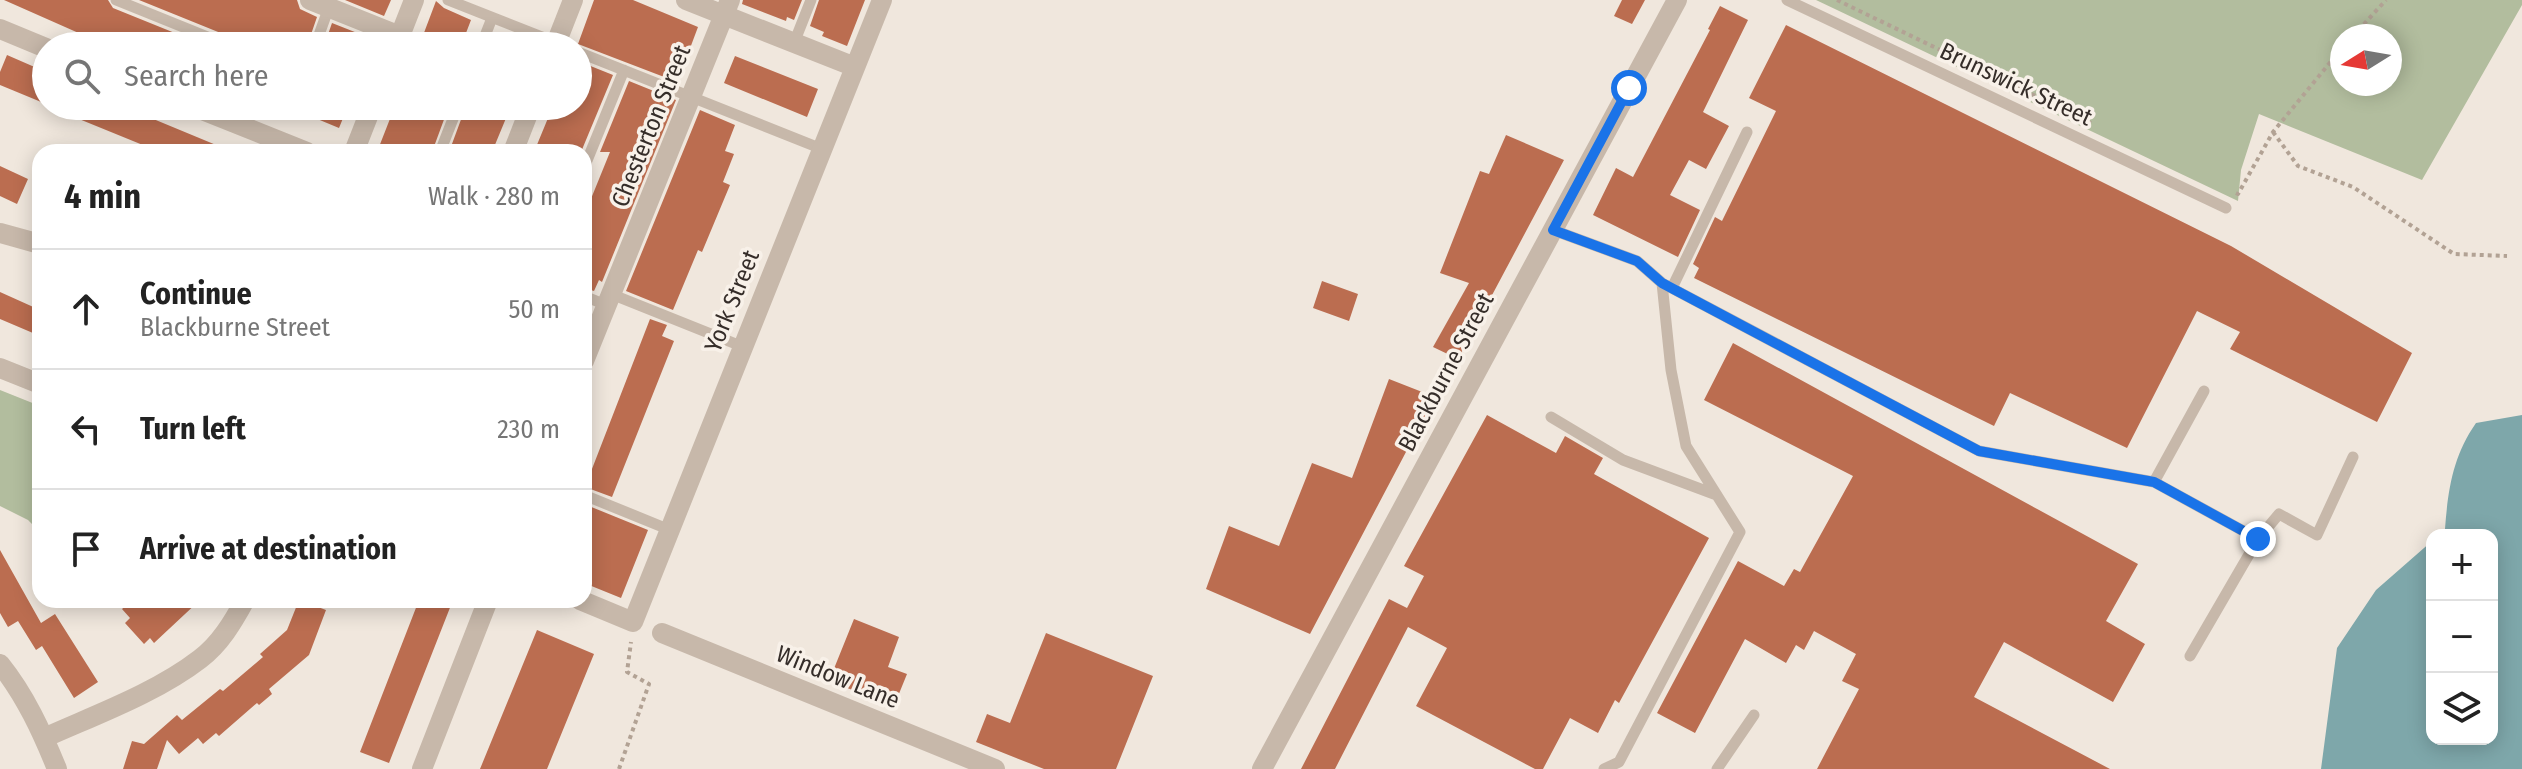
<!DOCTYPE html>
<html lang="en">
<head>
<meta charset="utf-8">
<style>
	body { margin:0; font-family:"Fira Sans Condensed",sans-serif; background:#f6f6f6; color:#222 }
	.controls { position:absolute; right:24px; bottom:24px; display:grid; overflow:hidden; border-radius:16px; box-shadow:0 4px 20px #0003 }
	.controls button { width:72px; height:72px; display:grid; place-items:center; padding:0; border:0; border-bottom:2px solid #e0e0e0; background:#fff; color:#222; font:40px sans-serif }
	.compass { position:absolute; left:2330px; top:24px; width:72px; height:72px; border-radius:50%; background:#fff; box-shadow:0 4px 20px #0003; rotate:259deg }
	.stop { position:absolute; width:24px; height:24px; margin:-18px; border:6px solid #1a73e8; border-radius:50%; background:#fff }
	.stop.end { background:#1a73e8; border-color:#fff; box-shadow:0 2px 8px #0008 }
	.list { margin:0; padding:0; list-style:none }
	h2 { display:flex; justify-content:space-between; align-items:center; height:104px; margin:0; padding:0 32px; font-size:34px }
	h2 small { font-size:26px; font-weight:400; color:#767676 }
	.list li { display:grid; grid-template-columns:52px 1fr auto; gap:24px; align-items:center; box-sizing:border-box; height:120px; padding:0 32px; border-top:2px solid #e0e0e0 }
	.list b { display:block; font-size:30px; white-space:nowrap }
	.list p { margin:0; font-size:26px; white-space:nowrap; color:#767676 }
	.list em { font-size:26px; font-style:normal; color:#767676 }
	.icon { flex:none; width:44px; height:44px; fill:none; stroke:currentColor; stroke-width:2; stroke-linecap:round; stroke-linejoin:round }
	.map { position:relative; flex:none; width:2522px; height:769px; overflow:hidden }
	.search { position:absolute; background:#fff; box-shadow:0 4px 20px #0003; left:32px; top:32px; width:560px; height:88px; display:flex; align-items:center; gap:20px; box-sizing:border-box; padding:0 28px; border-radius:44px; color:#767676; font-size:30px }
	.panel { position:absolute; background:#fff; box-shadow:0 4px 20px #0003; left:32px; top:144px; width:560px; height:464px; border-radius:24px }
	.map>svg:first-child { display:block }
</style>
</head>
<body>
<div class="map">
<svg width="2522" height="769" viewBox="0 0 2522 769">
	<rect width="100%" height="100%" fill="#f0e7dd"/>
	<path fill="#b2bd9e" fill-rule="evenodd" d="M 1816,0 L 2522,0 L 2522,5 L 2422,180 L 2259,114 L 2241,170 L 2238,201 ZM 2390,36 L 2390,84 L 2342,84 L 2342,36 Z
		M 0,390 L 40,406 L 40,532 L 28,520 L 0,506 Z"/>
	<path fill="#7ea7aa" d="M 2522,415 L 2522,769 L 2321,769 L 2337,648 L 2376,590 L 2432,541 L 2432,739 L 2492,739 L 2492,535 L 2439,535 L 2445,529 C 2448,489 2453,456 2476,423 Z"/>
	<path fill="#bb6d50" d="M 4,0 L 108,0 L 113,8 L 207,46 L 108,46 Z
		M 139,0 L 297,0 L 300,9 L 317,17 L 307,46 L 238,46 L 233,38 Z
		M 345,0 L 391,0 L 384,16 Z
		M 594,0 L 633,0 L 698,27 L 686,59 L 681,58 L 672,80 L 578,44 Z
		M 743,0 L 802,0 L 794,20 L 787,17 L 786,21 L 742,4 Z
		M 819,0 L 865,0 L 847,46 L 822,36 L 824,32 L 810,26 Z
		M 1622,0 L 1645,0 L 1632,24 L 1614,16 Z
		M 436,1 L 444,8 L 471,20 L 461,46 L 419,46 Z
		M 1720,6 L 1748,20 L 1703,112 L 1729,126 L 1706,169 L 1689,160 L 1670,195 L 1700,210 L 1678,257 L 1593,215 L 1616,168 L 1633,177 L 1710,30 L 1708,29 Z
		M 332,23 L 375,40 L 372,46 L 324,46 Z
		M 1786,25 L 2231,246 L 2412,353 L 2377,422 L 2230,349 L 2240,332 L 2197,311 L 2127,448 L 2010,393 L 1994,426 L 1694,278 L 1699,268 L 1693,264 L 1715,217 L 1722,221 L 1776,111 L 1749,98 Z
		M 7,55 L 46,72 L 46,104 L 0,85 L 0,72 Z
		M 735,56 L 818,89 L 807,117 L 724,83 Z
		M 578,61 L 613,75 L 581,152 L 534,152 L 553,106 L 578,106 Z
		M 629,81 L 676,100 L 602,282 L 599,280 L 594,291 L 584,288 L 584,216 L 610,152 L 600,152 Z
		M 85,106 L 122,106 L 233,152 L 160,152 L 79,119 Z
		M 286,106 L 348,106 L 339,128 Z
		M 395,106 L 449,106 L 432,152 L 377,152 Z
		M 466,106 L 511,106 L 492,152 L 449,152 Z
		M 700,110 L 735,125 L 725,151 L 734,154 L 723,182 L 730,185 L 702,252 L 698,250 L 673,310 L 626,291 Z
		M 1506,135 L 1564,160 L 1458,359 L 1433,347 L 1469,283 L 1440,273 L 1480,171 L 1489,174 Z
		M 0,166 L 28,179 L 17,204 L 0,196 Z
		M 1322,281 L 1358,294 L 1349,321 L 1313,308 Z
		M 0,292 L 40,310 L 40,336 L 0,319 Z
		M 650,319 L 667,325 L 662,336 L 674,341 L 612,497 L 585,487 Z
		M 1733,343 L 2138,564 L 2106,621 L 2145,644 L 2113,702 L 2004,642 L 1974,697 L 2110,769 L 1817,769 L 1859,689 L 1842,681 L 1856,654 L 1814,631 L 1804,650 L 1796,645 L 1786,663 L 1745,639 L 1695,733 L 1657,713 L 1738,561 L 1784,586 L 1794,569 L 1800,572 L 1853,476 L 1704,400 Z
		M 1389,379 L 1435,397 L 1310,634 L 1206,589 L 1229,526 L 1279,546 L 1312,463 L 1352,478 Z
		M 1487,415 L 1556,453 L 1565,436 L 1603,458 L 1594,474 L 1709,538 L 1619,703 L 1615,700 L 1598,733 L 1570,718 L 1543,769 L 1535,769 L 1416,706 L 1447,648 L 1408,627 L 1335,769 L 1301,769 L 1389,599 L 1407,608 L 1424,576 L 1404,566 Z
		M 584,504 L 648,530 L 621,598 L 584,583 Z
		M 0,550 L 41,623 L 55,614 L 98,682 L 74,698 L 42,646 L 36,650 L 18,621 L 8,627 L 0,613 Z
		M 132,600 L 200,600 L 154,643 L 150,638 L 144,644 L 125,623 L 130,618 L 122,609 Z
		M 299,600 L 326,610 L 309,655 L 269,689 L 272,694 L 259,705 L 257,703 L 219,736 L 216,733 L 203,744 L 198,738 L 179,754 L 167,740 L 157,769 L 123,769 L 132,741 L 144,744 L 177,715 L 182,720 L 220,689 L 223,691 L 263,657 L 260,654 L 287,630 Z
		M 419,600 L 453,600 L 389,763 L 360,752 Z
		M 854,619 L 899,637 L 888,667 L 907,674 L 894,706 L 829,681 Z
		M 537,630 L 594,654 L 547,769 L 480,769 Z
		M 1046,633 L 1153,676 L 1116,769 L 1044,769 L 976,742 L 987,714 L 1010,723 Z"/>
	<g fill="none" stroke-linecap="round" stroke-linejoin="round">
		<path stroke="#b2a294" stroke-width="4" stroke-dasharray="4 4" stroke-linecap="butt" d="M 1837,0 L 2091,123
			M 2353,36 L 2386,0
			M 2273,132 L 2298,166 L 2353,187 L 2454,254 L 2507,256
			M 2236,193 L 2238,194 L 2273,132 L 2342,48
			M 619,769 L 649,684 L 627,672 L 631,642"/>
		<path stroke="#c7b8aa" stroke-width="11" d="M 116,0 L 230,46
			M 448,0 L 560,44
			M 1787,0 L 2226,208
			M 794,43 L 811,0
			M 315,46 L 329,7
			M 481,46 L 492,18
			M 578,52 L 822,149
			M 440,152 L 458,106
			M 584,168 L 624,70
			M 1553,230 L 1637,261 L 1662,283 L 1671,370 L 1686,446 L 1740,532 L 1619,762 L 1604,769
			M 1662,283 L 1979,451 L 2154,482 L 2258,539 L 2279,514 L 2317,535 L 2353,457
			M 1672,288 L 1747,132
			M 611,294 L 741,346
			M 584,296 L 606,305
			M 1551,417 L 1623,460 L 1714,494
			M 2154,482 L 2204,391
			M 584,495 L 670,530
			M 2190,656 L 2258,539
			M 1717,769 L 1754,715"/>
		<path stroke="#c7b8aa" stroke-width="20" d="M 310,0 L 400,36
			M 686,0 L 855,67
			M 0,29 L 46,48
			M 396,46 L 414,0
			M 555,46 L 573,0
			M 192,106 L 307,152
			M 354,152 L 372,106
			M 513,152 L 531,106
			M 0,233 L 40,244
			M 584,361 L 730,0
			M 0,368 L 40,384
			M 580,600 L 633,622 L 882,0
			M 662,633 L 995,769
			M 0,664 C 25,695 42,732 57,769
			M 44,738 C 95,715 156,693 200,659 C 220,644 233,622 245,600
			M 422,769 L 488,600
			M 1262,769 L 1677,0"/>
	</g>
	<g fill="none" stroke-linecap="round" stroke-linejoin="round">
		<path stroke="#1a73e8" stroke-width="10" d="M 1629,88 L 1553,230 L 1637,261 L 1662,283 L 1979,451 L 2154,482 L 2258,539"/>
	</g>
	<g text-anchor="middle" stroke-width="7" stroke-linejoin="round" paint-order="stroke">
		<g font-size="24" fill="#352d29" stroke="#f8f1e9">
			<text transform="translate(2016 84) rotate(25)" y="8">Brunswick Street</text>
			<text transform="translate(651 126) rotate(-68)" y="8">Chesterton Street</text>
			<text transform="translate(732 301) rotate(-68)" y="8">York Street</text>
			<text transform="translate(1446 372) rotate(-62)" y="8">Blackburne Street</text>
			<text transform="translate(838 677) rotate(22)" y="8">Window Lane</text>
		</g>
	</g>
</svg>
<div class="controls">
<button>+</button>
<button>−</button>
<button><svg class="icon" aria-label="layers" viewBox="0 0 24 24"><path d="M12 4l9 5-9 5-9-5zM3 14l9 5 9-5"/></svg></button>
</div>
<svg class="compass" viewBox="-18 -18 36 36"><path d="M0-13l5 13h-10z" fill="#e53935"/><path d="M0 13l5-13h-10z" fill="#767676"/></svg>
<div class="stop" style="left:1629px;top:88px"></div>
<div class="stop end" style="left:2258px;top:539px"></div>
<div class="search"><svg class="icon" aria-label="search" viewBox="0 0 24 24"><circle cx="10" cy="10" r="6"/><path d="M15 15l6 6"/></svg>Search here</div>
<section class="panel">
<h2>4 min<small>Walk · 280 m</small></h2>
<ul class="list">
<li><svg class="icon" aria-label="ahead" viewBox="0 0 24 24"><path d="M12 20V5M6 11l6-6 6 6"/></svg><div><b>Continue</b><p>Blackburne Street</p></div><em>50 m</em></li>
<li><svg class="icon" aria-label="left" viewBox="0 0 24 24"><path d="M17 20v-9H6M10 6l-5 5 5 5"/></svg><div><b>Turn left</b></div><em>230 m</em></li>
<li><svg class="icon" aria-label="arrive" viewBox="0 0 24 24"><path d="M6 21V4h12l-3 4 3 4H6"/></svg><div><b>Arrive at destination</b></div></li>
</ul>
</section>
</div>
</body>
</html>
